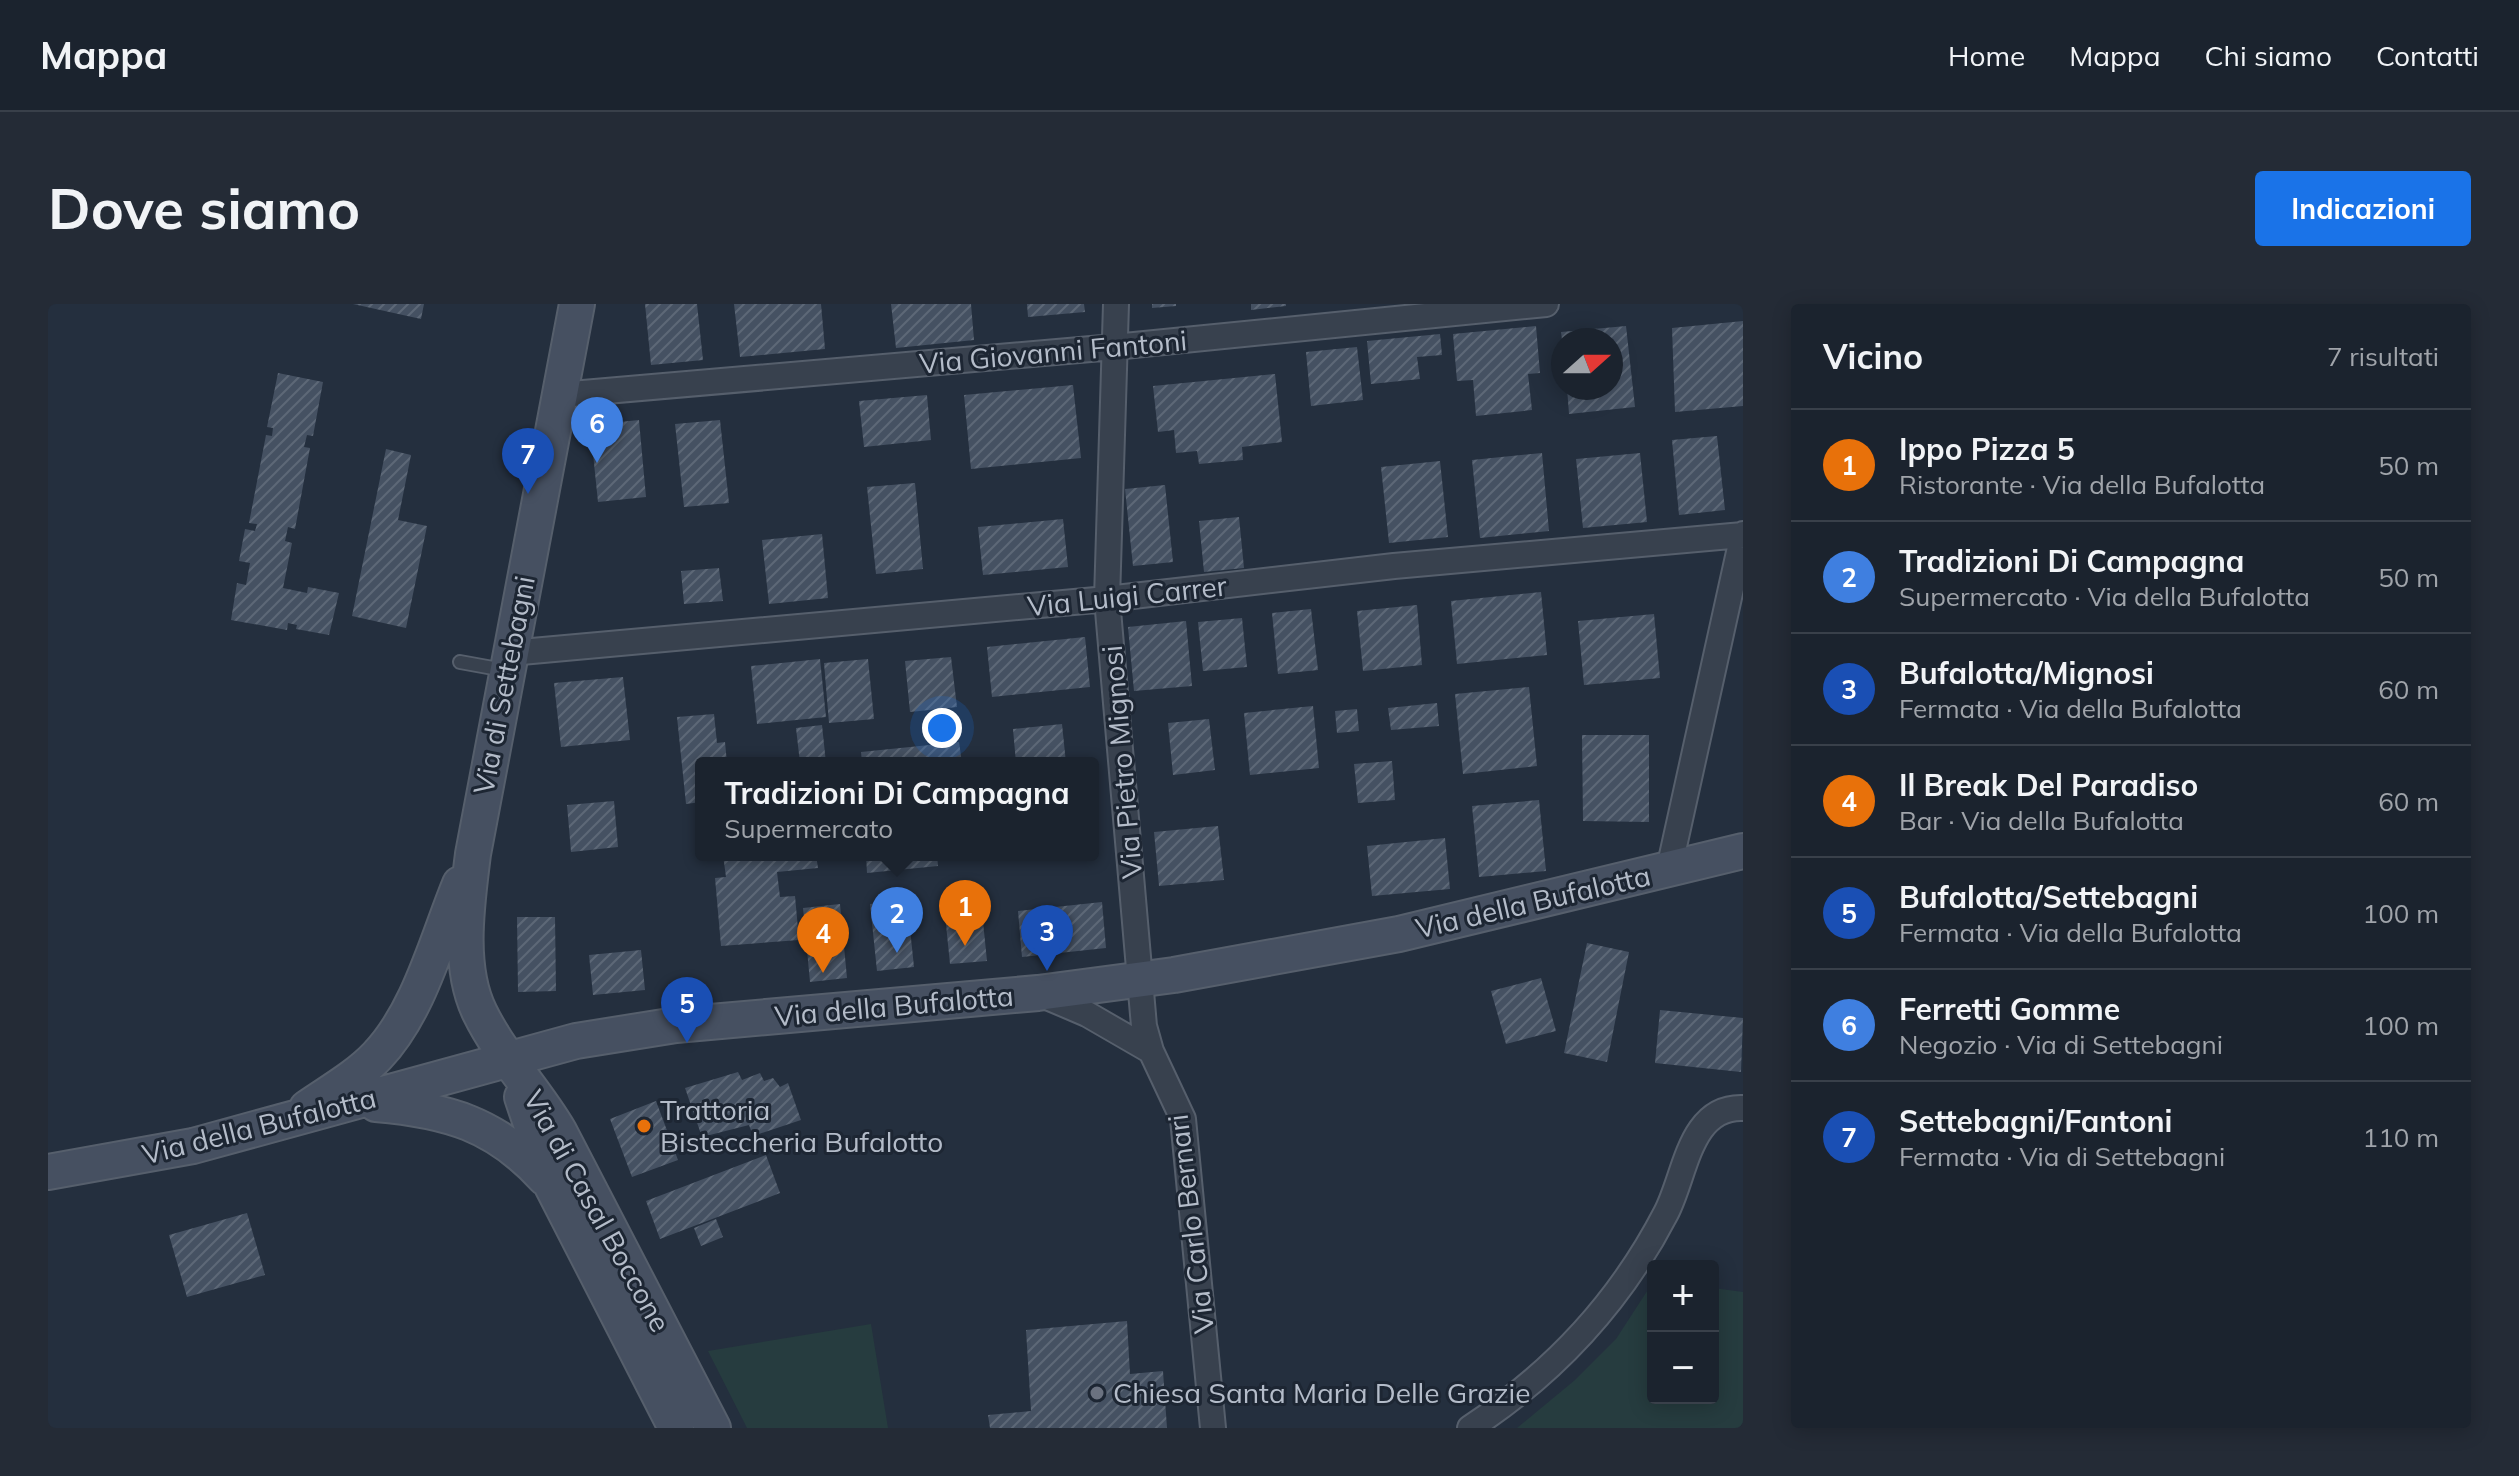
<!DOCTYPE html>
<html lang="it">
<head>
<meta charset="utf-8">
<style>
	body { margin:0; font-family:Mulish,sans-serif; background:#242b36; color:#f1f3f6 }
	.controls { position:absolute; right:24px; bottom:24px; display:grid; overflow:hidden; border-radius:8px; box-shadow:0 4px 20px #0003 }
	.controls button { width:72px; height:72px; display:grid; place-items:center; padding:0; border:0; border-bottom:2px solid #39404a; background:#1b232e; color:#f1f3f6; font:40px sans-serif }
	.compass { position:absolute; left:1503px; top:24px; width:72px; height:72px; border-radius:50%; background:#1b232e; box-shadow:0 4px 20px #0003; rotate:69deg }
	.you { position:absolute; left:894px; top:424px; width:28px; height:28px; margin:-20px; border:6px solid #fff; border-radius:50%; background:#1a73e8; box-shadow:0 0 0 12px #1a73e833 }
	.badge { display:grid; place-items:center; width:52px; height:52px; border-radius:50%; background:#1a73e8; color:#fff; font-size:26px; font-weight:700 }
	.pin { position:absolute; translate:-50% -66px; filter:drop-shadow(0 2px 4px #0008) }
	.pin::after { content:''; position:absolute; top:42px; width:28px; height:24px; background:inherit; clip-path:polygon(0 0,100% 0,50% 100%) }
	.popup { position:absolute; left:647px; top:453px; width:404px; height:104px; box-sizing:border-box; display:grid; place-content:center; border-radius:8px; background:#1b232e; filter:drop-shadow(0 2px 6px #0005); font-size:26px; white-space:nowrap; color:#a0a4aa }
	.popup b { font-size:30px; color:#f1f3f6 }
	.popup::after { content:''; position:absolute; left:50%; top:100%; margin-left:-16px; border:16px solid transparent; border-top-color:#1b232e }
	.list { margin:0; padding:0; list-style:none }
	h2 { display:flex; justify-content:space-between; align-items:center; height:104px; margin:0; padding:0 32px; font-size:34px }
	h2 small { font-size:26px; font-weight:400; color:#a0a4aa }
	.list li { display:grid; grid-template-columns:52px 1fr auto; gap:24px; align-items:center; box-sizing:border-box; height:112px; padding:0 32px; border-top:2px solid #39404a }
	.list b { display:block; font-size:30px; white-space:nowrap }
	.list p { margin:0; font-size:26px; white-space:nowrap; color:#a0a4aa }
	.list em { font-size:26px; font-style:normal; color:#a0a4aa }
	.map { position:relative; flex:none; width:1695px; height:1124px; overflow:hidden; border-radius:8px }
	header { display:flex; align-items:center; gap:48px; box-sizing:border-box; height:112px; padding:0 40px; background:#1b232e; border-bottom:2px solid #39404a }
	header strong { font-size:38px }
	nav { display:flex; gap:44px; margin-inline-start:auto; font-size:28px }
	.intro { display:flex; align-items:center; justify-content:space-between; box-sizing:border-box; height:192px; padding:0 48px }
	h1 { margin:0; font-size:56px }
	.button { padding:20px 36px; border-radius:8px; background:#1a73e8; color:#fff; font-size:28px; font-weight:700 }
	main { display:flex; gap:48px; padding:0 48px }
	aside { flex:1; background:#1b232e; border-radius:8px; box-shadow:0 4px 20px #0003 }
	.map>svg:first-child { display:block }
</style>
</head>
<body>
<header>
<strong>Mappa</strong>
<nav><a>Home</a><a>Mappa</a><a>Chi siamo</a><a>Contatti</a></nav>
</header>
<div class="intro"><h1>Dove siamo</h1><a class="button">Indicazioni</a></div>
<main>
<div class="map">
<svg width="1695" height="1124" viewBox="0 0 1695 1124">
	<defs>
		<pattern id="building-hatch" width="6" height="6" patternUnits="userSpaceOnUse" patternTransform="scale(2)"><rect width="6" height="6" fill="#455162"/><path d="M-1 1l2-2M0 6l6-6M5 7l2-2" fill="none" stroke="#5d6877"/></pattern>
	</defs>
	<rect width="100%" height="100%" fill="#242f3e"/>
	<path fill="#263c3f" d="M 1605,978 L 1605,1094 L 1665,1094 L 1665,984 L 1695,988 L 1695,1124 L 1469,1124 L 1527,1076 L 1568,1035 Z
		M 823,1020 L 840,1124 L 699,1124 L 660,1047 Z"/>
	<path fill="url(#building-hatch)" d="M 305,0 L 376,0 L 373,15 Z
		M 597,0 L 649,0 L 655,56 L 603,61 Z
		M 686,0 L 773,0 L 777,45 L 692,53 Z
		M 843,0 L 923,0 L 926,36 L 848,44 Z
		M 979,0 L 1036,0 L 1037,8 L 980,13 Z
		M 1104,0 L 1128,0 L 1128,2 L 1104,4 Z
		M 1203,0 L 1238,0 L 1238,2 L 1203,6 Z
		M 1695,17 L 1695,102 L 1627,108 L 1624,24 Z
		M 1488,22 L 1492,69 L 1480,70 L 1484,106 L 1428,112 L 1425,76 L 1409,77 L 1405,30 Z
		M 1578,22 L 1587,103 L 1521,110 L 1519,84 L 1563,84 L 1563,36 L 1514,36 L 1513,28 Z
		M 1392,30 L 1394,51 L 1369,53 L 1372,75 L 1323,80 L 1319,37 Z
		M 1309,43 L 1315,96 L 1263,102 L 1258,48 Z
		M 230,69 L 275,78 L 265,132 L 259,131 L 256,143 L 262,144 L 247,225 L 240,223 L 237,237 L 244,239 L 235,284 L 259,289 L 260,283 L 291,289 L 281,331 L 248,325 L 249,321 L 240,319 L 239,326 L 183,316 L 189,279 L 198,281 L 202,259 L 191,257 L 197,225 L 207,227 L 209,220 L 201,219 L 218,131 L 224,132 L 225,124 L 219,123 Z
		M 1227,70 L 1234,138 L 1194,143 L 1195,156 L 1151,160 L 1149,147 L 1128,149 L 1126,126 L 1110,128 L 1105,82 Z
		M 1025,81 L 1033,154 L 923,165 L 916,91 Z
		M 879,91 L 883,136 L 816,143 L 811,97 Z
		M 591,116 L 598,193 L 550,198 L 542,121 Z
		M 672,116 L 681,199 L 636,203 L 627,120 Z
		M 1669,132 L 1677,206 L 1631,211 L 1624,136 Z
		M 338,145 L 363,151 L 350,216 L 379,222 L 358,324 L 304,312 Z
		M 1494,149 L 1501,227 L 1432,234 L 1424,156 Z
		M 1592,149 L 1599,218 L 1535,224 L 1528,155 Z
		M 1392,157 L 1400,233 L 1341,239 L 1333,163 Z
		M 867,179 L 875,265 L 828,270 L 819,183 Z
		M 1117,181 L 1125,258 L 1085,262 L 1077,185 Z
		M 1191,213 L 1196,264 L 1156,268 L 1151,217 Z
		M 1015,215 L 1020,263 L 935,271 L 930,223 Z
		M 774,230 L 780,294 L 721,300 L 714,236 Z
		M 671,264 L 675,297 L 636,300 L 633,267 Z
		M 1493,288 L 1499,351 L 1409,360 L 1403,297 Z
		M 1369,301 L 1374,361 L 1315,367 L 1309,307 Z
		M 1263,305 L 1270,366 L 1230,370 L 1224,309 Z
		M 1606,310 L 1612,374 L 1536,381 L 1530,317 Z
		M 1194,314 L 1199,363 L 1155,367 L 1150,318 Z
		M 1138,317 L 1144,382 L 1086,387 L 1080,323 Z
		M 1037,333 L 1042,383 L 944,393 L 939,343 Z
		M 903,353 L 909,403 L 862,408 L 857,357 Z
		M 772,355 L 778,413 L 709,420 L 703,362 Z
		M 820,355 L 826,415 L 781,419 L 776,359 Z
		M 575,373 L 582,436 L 513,443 L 506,379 Z
		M 1481,383 L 1489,462 L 1415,470 L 1407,390 Z
		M 1389,399 L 1391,422 L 1343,426 L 1340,404 Z
		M 1265,402 L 1271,464 L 1202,471 L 1196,409 Z
		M 1309,405 L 1311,427 L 1289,429 L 1287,407 Z
		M 666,410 L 669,439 L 677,438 L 679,459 L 653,459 L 653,498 L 638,500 L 629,413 Z
		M 1161,415 L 1167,466 L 1125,471 L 1120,419 Z
		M 1014,420 L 1018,459 L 968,459 L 965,425 Z
		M 774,421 L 778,459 L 752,459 L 748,424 Z
		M 1534,431 L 1601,431 L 1601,518 L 1535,517 Z
		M 911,438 L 914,459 L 814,459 L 813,448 Z
		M 1344,457 L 1347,496 L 1310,499 L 1306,460 Z
		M 1491,496 L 1498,567 L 1431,573 L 1424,502 Z
		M 566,497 L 570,543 L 523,548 L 519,501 Z
		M 1170,522 L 1176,576 L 1111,582 L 1106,528 Z
		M 1397,534 L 1402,585 L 1324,592 L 1319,542 Z
		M 675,551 L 768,551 L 770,564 L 729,568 L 732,593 L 747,592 L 751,636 L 673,642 L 667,574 L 678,573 Z
		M 818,551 L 889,551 L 890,562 L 819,569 Z
		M 932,588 L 939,657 L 902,660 L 895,591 Z
		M 859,596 L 866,663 L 829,667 L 822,600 Z
		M 1054,598 L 1058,644 L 974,653 L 970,607 Z
		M 792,600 L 799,674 L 762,678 L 755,604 Z
		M 469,613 L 507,613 L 508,687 L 470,688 Z
		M 1539,639 L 1581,648 L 1559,758 L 1516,749 Z
		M 593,646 L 597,686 L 545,691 L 541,651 Z
		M 1493,674 L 1508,727 L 1458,740 L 1443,687 Z
		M 1612,706 L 1695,714 L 1693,768 L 1607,759 Z
		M 690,768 L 694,776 L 712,769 L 716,777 L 725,774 L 732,783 L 740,779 L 753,816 L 705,832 L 701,821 L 654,833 L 637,784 Z
		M 608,797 L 630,856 L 584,873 L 562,815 Z
		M 718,851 L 732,889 L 612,935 L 598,897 Z
		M 199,909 L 217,971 L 139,993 L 121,931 Z
		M 668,915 L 675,933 L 653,942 L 646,924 Z
		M 1079,1017 L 1082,1070 L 1115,1067 L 1119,1124 L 942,1124 L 940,1111 L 983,1107 L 978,1026 Z"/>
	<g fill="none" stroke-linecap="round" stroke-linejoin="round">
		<defs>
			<path id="lane" d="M 412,358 L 456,366"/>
			<path id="street" d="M 1068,0 L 1059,295 L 1096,722 L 1103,747 L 1135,815 L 1165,1124
				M 512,91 L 1066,43 L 1498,0
				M 462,349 L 1059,295 L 1346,262 L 1695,231
				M 1621,565 L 1695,230
				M 992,690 L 1039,710 L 1103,747
				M 1422,1124 C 1506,1069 1572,998 1618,909 C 1638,871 1641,802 1695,804"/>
			<path id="secondary" d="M 529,0 L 425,550 C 419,599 409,663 432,709 C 453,752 487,786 511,827 L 665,1124
				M 474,793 L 504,882 L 628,1124
				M 328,800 C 399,806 448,820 497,874
				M 259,804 C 282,788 309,773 329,752 C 371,708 389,636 412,580
				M 0,868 L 145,842 L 528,737 L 628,721 L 990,689 L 1126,671 L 1351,630 L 1695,547"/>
		</defs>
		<use href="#lane" stroke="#565f6c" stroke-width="16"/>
		<use href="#street" stroke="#565f6c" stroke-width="28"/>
		<use href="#secondary" stroke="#565f6c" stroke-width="38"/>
		<use href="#lane" stroke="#38414e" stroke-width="12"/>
		<use href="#street" stroke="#38414e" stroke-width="24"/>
		<use href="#secondary" stroke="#465061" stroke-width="34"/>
	</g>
	<circle fill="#e8710a" stroke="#1d2633" stroke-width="3" cx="596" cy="822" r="8"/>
	<circle fill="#6b7280" stroke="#1d2633" stroke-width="3" cx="1049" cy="1089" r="8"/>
	<g text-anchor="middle" stroke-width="6" stroke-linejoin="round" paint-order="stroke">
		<g font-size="28" fill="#b4bcc9" stroke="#1d2633">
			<text transform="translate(1005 48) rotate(-5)" y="10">Via Giovanni Fantoni</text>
			<text transform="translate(1079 292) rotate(-6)" y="10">Via Luigi Carrer</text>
			<text transform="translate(456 381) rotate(-79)" y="10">Via di Settebagni</text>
			<text transform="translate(1074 458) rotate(-95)" y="10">Via Pietro Mignosi</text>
			<text transform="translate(1485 598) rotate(-13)" y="10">Via della Bufalotta</text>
			<text transform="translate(846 702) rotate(-5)" y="10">Via della Bufalotta</text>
			<text transform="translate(211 822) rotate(-14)" y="10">Via della Bufalotta</text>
			<text transform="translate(549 907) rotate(61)" y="10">Via di Casal Boccone</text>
			<text transform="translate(1143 920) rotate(-97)" y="10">Via Carlo Bernari</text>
		</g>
		<g font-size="28" fill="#b4bcc9" stroke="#1d2633" text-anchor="start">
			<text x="612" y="816">Trattoria<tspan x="612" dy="32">Bisteccheria Bufalotto</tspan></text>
			<text x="1065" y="1099">Chiesa Santa Maria Delle Grazie</text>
		</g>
	</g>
</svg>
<div class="controls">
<button>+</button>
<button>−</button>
</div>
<svg class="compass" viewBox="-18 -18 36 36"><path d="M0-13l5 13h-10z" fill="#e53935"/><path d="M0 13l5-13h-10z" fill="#a0a4aa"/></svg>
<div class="you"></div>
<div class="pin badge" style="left:917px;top:642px;background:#e8710a">1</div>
<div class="pin badge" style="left:849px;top:649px;background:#3f7fe0">2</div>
<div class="popup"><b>Tradizioni Di Campagna</b>Supermercato</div>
<div class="pin badge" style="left:999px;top:667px;background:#1a4fb4">3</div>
<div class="pin badge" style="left:775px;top:669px;background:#e8710a">4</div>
<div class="pin badge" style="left:639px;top:739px;background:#1a4fb4">5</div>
<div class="pin badge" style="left:549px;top:159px;background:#3f7fe0">6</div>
<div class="pin badge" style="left:480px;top:190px;background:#1a4fb4">7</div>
</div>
<aside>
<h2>Vicino<small>7 risultati</small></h2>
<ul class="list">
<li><span class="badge" style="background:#e8710a">1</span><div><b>Ippo Pizza 5</b><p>Ristorante · Via della Bufalotta</p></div><em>50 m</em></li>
<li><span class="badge" style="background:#3f7fe0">2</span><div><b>Tradizioni Di Campagna</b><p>Supermercato · Via della Bufalotta</p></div><em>50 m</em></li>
<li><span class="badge" style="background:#1a4fb4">3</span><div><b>Bufalotta/Mignosi</b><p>Fermata · Via della Bufalotta</p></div><em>60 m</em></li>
<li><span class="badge" style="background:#e8710a">4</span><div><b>Il Break Del Paradiso</b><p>Bar · Via della Bufalotta</p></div><em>60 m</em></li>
<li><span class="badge" style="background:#1a4fb4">5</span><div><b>Bufalotta/Settebagni</b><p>Fermata · Via della Bufalotta</p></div><em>100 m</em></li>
<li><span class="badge" style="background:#3f7fe0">6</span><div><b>Ferretti Gomme</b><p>Negozio · Via di Settebagni</p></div><em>100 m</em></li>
<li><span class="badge" style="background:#1a4fb4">7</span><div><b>Settebagni/Fantoni</b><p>Fermata · Via di Settebagni</p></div><em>110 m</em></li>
</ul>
</aside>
</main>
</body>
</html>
